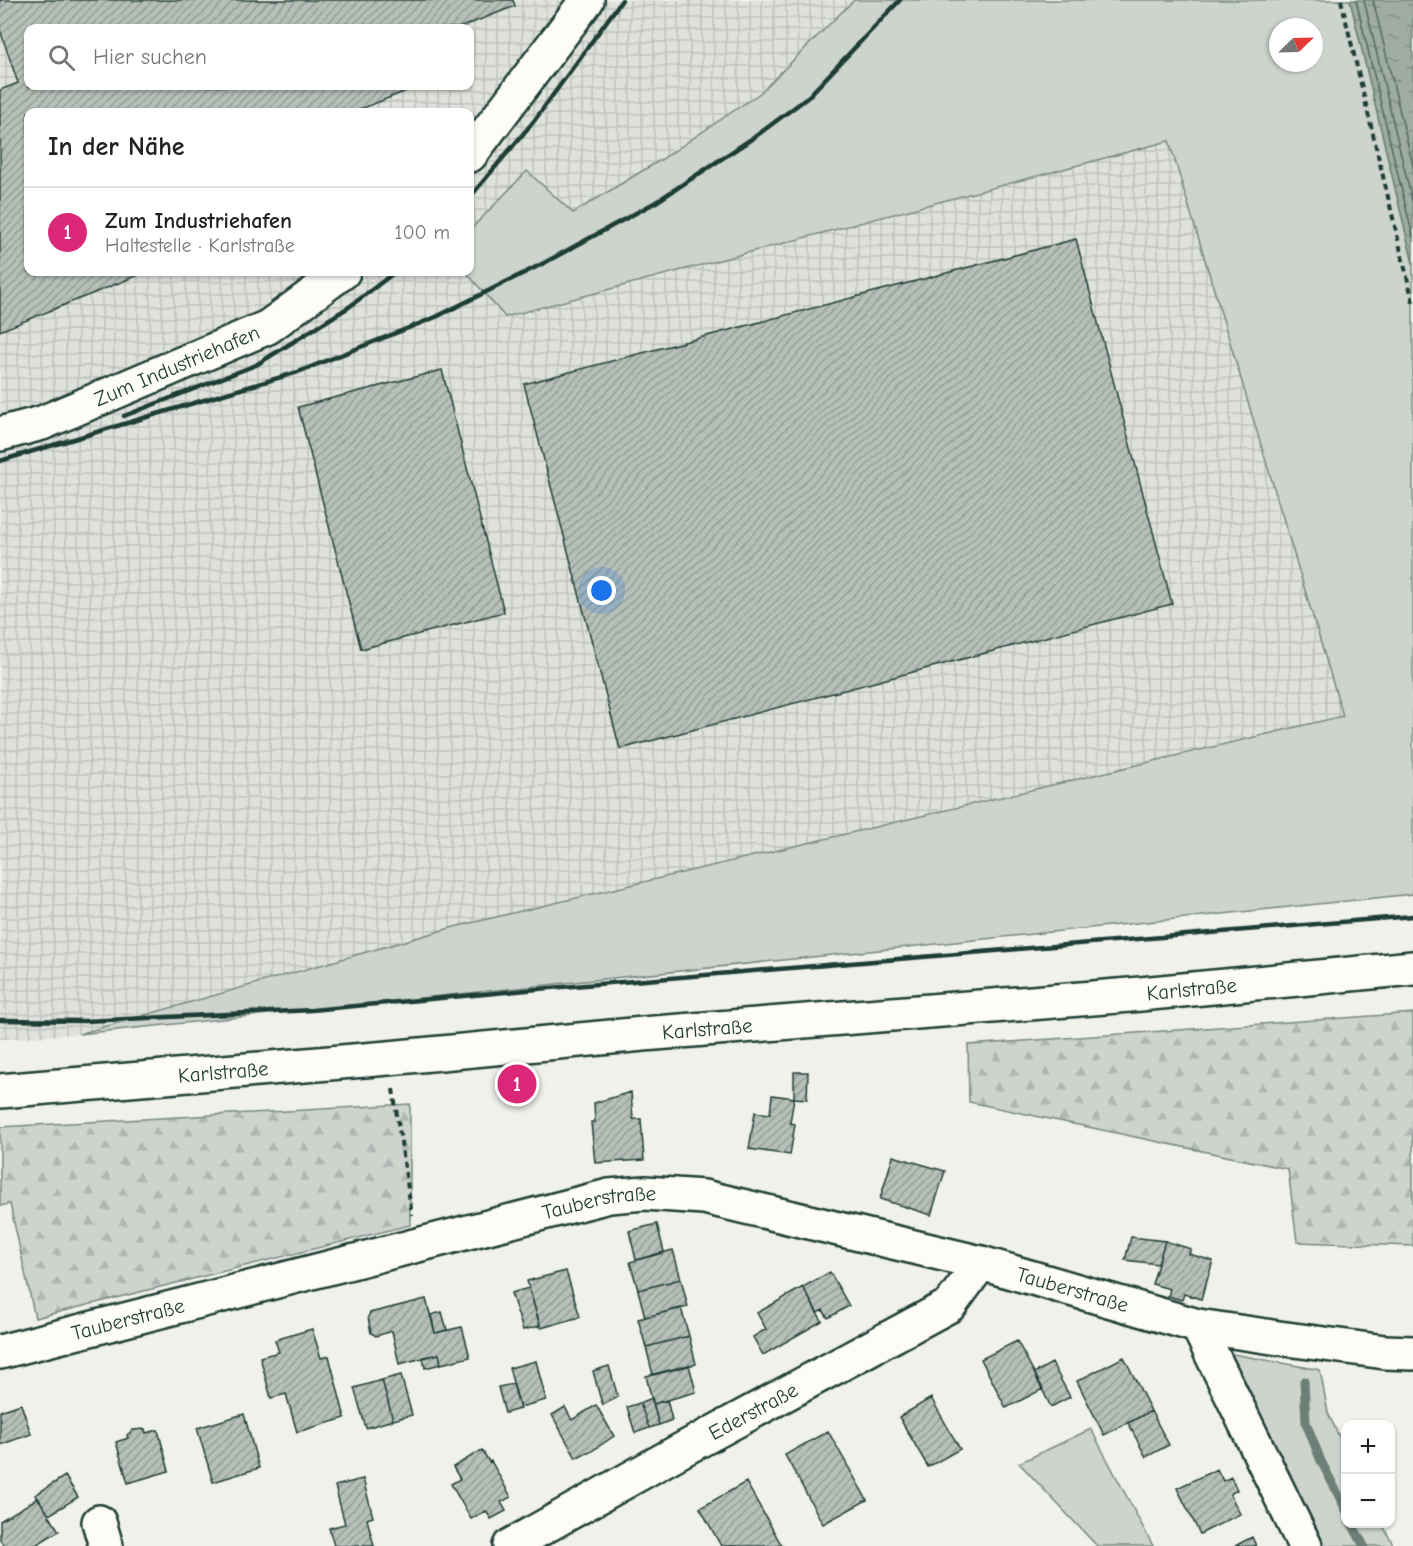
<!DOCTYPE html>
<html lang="de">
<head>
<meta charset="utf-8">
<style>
	body { margin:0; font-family:"Comic Neue",sans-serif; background:#f2f2f2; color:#222 }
	.controls { position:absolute; right:18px; bottom:18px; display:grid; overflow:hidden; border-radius:12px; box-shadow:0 2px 4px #0004 }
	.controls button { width:54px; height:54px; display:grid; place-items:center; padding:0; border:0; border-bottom:2px solid #e0e0e0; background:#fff; color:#222; font:30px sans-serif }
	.compass { position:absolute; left:1269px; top:18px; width:54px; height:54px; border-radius:50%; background:#fff; box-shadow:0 2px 4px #0004; rotate:67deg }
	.you { position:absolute; left:602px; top:591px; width:21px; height:21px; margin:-15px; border:4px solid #fff; border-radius:50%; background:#1a73e8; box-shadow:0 0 0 9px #1a73e833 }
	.badge { display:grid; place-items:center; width:39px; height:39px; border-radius:50%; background:#db2777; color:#fff; font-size:20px; font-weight:700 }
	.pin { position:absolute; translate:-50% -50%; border:3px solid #fff; box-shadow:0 2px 6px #0006 }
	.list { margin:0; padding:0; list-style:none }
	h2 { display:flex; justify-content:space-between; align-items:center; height:78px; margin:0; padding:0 24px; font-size:26px }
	h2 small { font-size:20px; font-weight:400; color:#767676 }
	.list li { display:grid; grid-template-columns:39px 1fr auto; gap:18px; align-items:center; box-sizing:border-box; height:90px; padding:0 24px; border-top:2px solid #e0e0e0 }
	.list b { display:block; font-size:22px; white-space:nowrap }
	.list p { margin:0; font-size:20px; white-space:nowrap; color:#767676 }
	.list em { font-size:20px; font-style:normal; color:#767676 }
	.icon { flex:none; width:33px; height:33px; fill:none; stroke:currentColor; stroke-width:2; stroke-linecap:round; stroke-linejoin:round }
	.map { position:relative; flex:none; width:1413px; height:1546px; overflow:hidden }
	.search { position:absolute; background:#fff; box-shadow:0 2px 4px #0004; left:24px; top:24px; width:450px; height:66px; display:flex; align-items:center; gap:15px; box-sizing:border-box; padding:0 21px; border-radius:12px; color:#767676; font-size:22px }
	.panel { position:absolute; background:#fff; box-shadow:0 2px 4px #0004; left:24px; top:108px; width:450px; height:168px; border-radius:12px }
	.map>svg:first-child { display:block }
</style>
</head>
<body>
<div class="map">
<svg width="1413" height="1546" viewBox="0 0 1413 1546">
	<defs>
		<pattern id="industrial-grid" width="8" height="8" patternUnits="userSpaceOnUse" patternTransform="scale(1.5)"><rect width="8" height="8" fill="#dfe2dc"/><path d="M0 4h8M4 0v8" fill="none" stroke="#bfc3bd"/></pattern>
		<pattern id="forest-firs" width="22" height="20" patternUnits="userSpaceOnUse" patternTransform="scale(1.5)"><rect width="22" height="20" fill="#cdd3cd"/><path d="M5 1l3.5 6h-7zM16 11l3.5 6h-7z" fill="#b0b6b1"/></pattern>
		<pattern id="water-ripples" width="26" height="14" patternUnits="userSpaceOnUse" patternTransform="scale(1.5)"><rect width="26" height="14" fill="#9faca4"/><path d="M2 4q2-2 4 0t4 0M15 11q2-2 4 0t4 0" fill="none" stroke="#818d86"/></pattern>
		<pattern id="building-hatch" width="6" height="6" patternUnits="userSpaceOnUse" patternTransform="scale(1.5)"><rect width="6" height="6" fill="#b6bfb8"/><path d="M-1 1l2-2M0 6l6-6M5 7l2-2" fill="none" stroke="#939c96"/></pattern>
	</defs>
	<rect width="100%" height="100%" fill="#f0f1eb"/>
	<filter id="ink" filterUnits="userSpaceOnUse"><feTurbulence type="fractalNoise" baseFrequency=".0167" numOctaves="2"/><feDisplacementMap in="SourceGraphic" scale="12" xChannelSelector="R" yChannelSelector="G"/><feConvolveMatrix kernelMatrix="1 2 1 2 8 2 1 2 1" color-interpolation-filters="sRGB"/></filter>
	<g filter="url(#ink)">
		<path fill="url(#industrial-grid)" fill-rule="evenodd" d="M 0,0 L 854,0 L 760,93 L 662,159 L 573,213 L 527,171 L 470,230 L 470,112 L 28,112 L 28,272 L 466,272 L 505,317 L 1169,140 L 1343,716 L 454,927 L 79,1034 L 0,1039 ZM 28,28 L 470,28 L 470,86 L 28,86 Z"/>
		<path fill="#cdd3cd" stroke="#768880" stroke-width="1.5" fill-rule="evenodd" d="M 854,0 L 1350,0 L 1413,263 L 1413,894 L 79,1034 L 454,927 L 1343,716 L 1169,141 L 505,317 L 466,272 L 470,272 L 470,230 L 527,171 L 573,213 L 662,159 L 760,93 ZM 1278,27 L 1314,27 L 1314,63 L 1278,63 Z
			M 1217,1351 L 1320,1370 L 1328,1413 L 1345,1449 L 1346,1524 L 1382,1524 L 1394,1546 L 1311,1546 Z
			M 1091,1429 L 1153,1546 L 1097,1546 L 1019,1463 Z"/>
		<path fill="url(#forest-firs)" stroke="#768880" stroke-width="1.5" d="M 1413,1013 L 1413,1246 L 1297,1242 L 1288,1169 L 969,1102 L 968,1045 Z
			M 410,1104 L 410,1225 L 35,1318 L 10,1204 L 0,1206 L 0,1127 Z"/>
		<path fill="url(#water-ripples)" stroke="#6c8077" stroke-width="1.5" d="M 1350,0 L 1413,0 L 1413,263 Z"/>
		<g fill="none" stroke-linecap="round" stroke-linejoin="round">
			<path stroke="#526961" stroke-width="1.5" d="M 1356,0 L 1413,237
				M 1364,0 L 1413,205
				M 1373,0 L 1413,166"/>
			<path stroke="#6c8077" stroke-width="9" d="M 1304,1381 L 1306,1423 L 1321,1461 L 1346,1510
				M 1352,1524 L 1364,1546"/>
		</g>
		<path fill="url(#building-hatch)" stroke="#1f3d34" stroke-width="1.5" d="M 0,0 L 513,0 L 515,6 L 459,28 L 28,28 L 28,86 L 419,86 L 353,112 L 28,112 L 28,272 L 146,272 L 0,331 L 0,90 L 18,83 L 0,30 Z
			M 1076,239 L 1172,604 L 620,749 L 524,384 Z
			M 442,370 L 504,612 L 361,649 L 298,407 Z
			M 794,1072 L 808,1072 L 807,1099 L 794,1098 Z
			M 631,1092 L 633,1119 L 641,1119 L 644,1160 L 595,1163 L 591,1122 L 595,1122 L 594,1103 Z
			M 772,1095 L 794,1098 L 790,1123 L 795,1124 L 790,1155 L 749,1149 L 755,1112 L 770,1114 Z
			M 893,1156 L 945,1171 L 931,1215 L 880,1199 Z
			M 657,1224 L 664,1252 L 636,1260 L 629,1231 Z
			M 1131,1237 L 1165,1241 L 1158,1264 L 1125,1260 Z
			M 1165,1241 L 1191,1249 L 1189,1254 L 1213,1261 L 1201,1299 L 1184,1294 L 1182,1300 L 1168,1296 L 1170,1289 L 1152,1284 Z
			M 673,1250 L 681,1279 L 638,1290 L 630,1262 Z
			M 566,1271 L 580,1317 L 541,1328 L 527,1281 Z
			M 830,1272 L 849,1306 L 828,1318 L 823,1310 L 817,1313 L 803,1287 Z
			M 681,1279 L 688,1307 L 645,1317 L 638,1290 Z
			M 803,1287 L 822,1321 L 763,1355 L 753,1337 L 766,1329 L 757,1313 Z
			M 529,1288 L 540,1326 L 523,1330 L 511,1293 Z
			M 426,1299 L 435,1333 L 462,1327 L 470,1357 L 441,1364 L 439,1354 L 399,1364 L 392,1331 L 376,1336 L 371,1333 L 368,1317 L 370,1313 Z
			M 681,1308 L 689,1336 L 646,1347 L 638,1319 Z
			M 442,1312 L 447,1330 L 435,1333 L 431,1315 Z
			M 312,1329 L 321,1358 L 329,1356 L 345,1418 L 297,1432 L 286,1394 L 271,1398 L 260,1357 L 279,1352 L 275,1340 Z
			M 689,1336 L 696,1364 L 653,1375 L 646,1347 Z
			M 1017,1341 L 1043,1389 L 1006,1408 L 981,1359 Z
			M 439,1354 L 441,1364 L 425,1368 L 423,1357 Z
			M 1124,1357 L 1151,1411 L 1104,1435 L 1077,1381 Z
			M 536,1361 L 546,1400 L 520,1407 L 509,1368 Z
			M 1052,1363 L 1070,1397 L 1051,1407 L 1034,1373 Z
			M 689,1365 L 696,1392 L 653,1404 L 646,1376 Z
			M 609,1366 L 618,1397 L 603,1405 L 600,1397 L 593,1371 Z
			M 401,1375 L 412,1415 L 393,1420 L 382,1380 Z
			M 382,1380 L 393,1420 L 366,1428 L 354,1388 Z
			M 513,1384 L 520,1409 L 505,1413 L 498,1387 Z
			M 652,1398 L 659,1425 L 649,1428 L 640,1403 Z
			M 931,1398 L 960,1449 L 928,1467 L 899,1417 Z
			M 667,1400 L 672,1420 L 659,1425 L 653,1404 Z
			M 640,1403 L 649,1428 L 635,1433 L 627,1407 Z
			M 21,1404 L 31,1434 L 0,1445 L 0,1411 Z
			M 596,1405 L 614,1436 L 589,1453 L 587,1452 L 576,1458 L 552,1415 L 565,1407 L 572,1420 Z
			M 1151,1411 L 1169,1445 L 1146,1457 L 1128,1423 Z
			M 244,1414 L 259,1468 L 213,1482 L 197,1428 Z
			M 145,1429 L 146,1433 L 158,1430 L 169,1471 L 128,1483 L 116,1442 L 128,1438 L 127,1435 L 133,1430 Z
			M 828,1431 L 867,1500 L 823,1524 L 785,1455 Z
			M 482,1450 L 489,1462 L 491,1461 L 511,1497 L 501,1502 L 506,1511 L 491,1519 L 486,1511 L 471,1519 L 451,1484 L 460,1479 L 453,1467 Z
			M 1217,1469 L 1223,1481 L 1231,1477 L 1237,1490 L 1230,1494 L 1240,1514 L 1200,1534 L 1177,1488 Z
			M 65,1476 L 78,1497 L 49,1515 L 38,1498 L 38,1499 L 35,1495 Z
			M 363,1479 L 373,1517 L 367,1519 L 374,1546 L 334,1546 L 329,1528 L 345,1524 L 335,1486 Z
			M 746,1482 L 782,1546 L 721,1546 L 700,1508 Z
			M 38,1498 L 59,1531 L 34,1546 L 4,1546 L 0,1540 L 0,1521 Z
			M 1252,1537 L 1256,1546 L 1235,1546 Z"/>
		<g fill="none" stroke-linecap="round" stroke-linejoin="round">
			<defs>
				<g id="minor">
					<path d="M 470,155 L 587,0"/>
					<path id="s1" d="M 0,434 L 42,423 L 268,327 L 343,272"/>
					<path id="s2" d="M 0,1091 L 388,1058 L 643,1034 L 1130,995 L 1413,968"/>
					<path d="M 1198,1326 L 1305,1546"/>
					<path id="s3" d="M 0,1352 L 609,1196 L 645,1193 L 704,1197 L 981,1263 L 1198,1326 L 1279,1338 L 1385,1352 L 1413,1353"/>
					<path d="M 99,1522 L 106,1546"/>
					<path id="s4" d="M 510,1546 L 676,1453 L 950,1305 L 981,1263"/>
				</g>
			</defs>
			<use href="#minor" stroke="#1f3d34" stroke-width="38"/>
			<path stroke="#1f3d34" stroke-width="4" stroke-dasharray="6 4.5" stroke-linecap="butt" d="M 1341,0 L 1413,302
				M 393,1089 L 412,1215"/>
			<use href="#minor" stroke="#fdfcf7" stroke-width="33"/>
			<path stroke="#1f3d34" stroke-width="4.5" d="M 470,197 L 534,121 L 622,0
				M 124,416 L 256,365 L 349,307 L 395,272
				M 0,461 L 298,372 L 436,317 L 544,263 L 656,202 L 756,136 L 807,98 L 900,0
				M 0,1020 L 85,1021 L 312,1010 L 538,989 L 1413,916"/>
		</g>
	</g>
	<g text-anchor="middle" stroke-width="4.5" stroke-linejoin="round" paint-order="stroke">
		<g font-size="21" fill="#1f3d34" stroke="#fdfcf7">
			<text dy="7" stroke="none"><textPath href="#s1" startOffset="190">Zum Industriehafen</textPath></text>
			<text dy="7" stroke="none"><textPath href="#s2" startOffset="1196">Karlstraße</textPath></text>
			<text dy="7" stroke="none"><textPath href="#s2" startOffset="710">Karlstraße</textPath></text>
			<text dy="7" stroke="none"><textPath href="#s2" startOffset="224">Karlstraße</textPath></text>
			<text dy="7" stroke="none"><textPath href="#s3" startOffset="618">Tauberstraße</textPath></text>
			<text dy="7" stroke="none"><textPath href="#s3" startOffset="1104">Tauberstraße</textPath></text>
			<text dy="7" stroke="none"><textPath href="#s3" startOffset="132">Tauberstraße</textPath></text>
			<text dy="7" stroke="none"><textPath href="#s4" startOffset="278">Ederstraße</textPath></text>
		</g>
	</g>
</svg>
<div class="controls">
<button>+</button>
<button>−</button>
</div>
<svg class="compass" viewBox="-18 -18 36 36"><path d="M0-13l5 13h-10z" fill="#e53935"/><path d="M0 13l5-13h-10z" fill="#767676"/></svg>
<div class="you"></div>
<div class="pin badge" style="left:517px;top:1084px">1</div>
<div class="search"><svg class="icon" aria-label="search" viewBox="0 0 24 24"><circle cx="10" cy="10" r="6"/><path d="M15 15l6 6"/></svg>Hier suchen</div>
<section class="panel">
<h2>In der Nähe<small></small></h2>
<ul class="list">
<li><span class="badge">1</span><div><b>Zum Industriehafen</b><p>Haltestelle · Karlstraße</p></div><em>100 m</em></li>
</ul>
</section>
</div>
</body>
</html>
